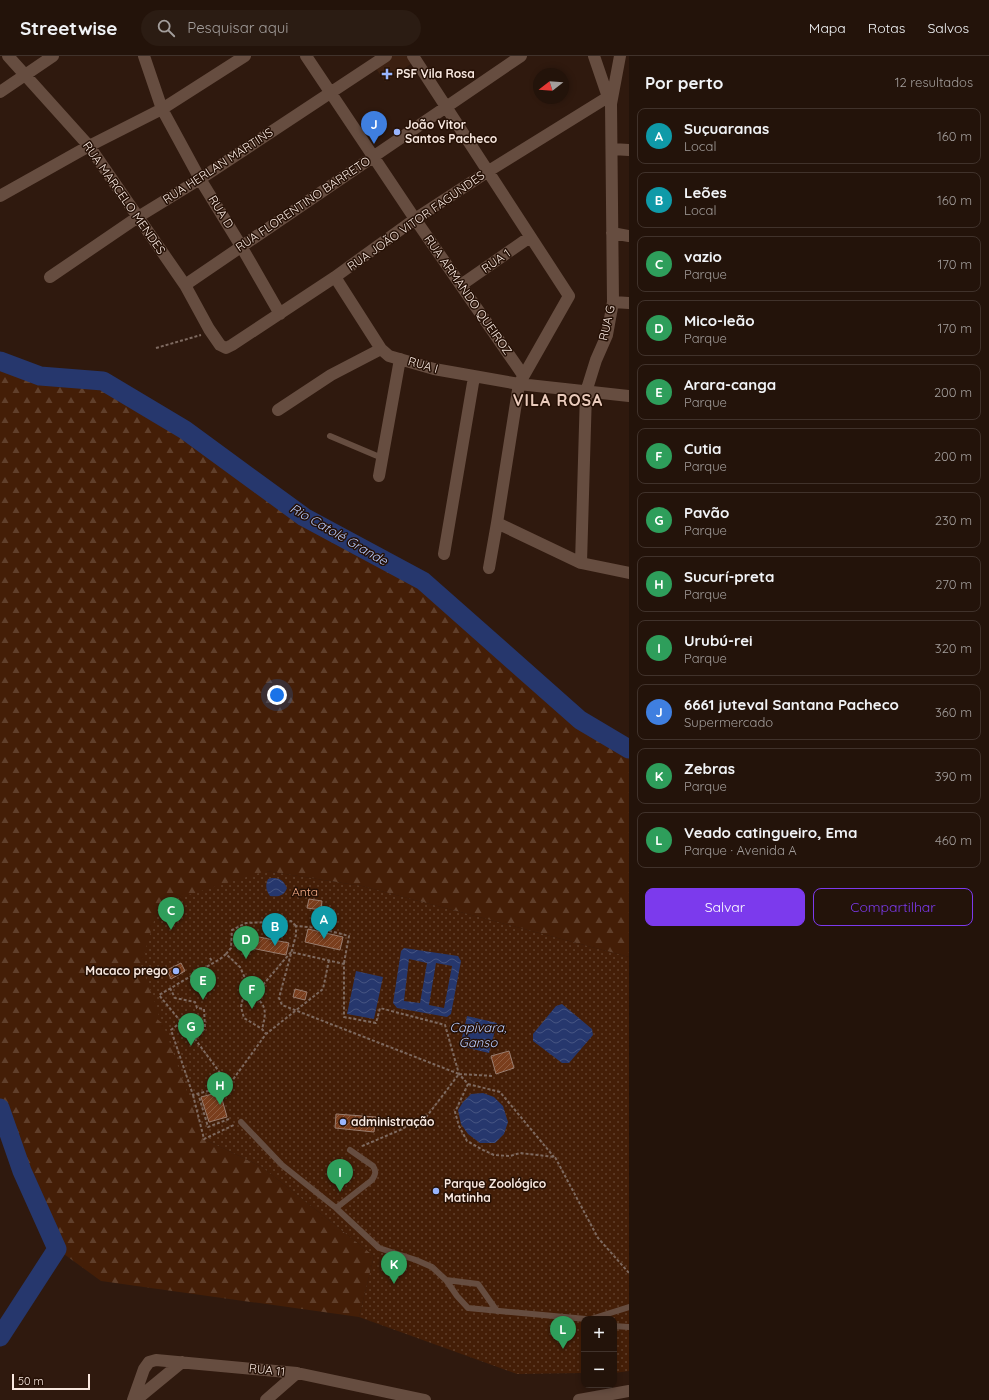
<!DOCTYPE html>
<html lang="pt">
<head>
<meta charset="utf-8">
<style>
	body { margin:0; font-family:Quicksand,sans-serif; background:#2b1c13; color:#f1f3f6 }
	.controls { position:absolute; right:12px; bottom:12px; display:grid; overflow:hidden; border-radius:8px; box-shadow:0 2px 6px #0003 }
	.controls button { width:36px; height:36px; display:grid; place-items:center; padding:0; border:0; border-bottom:1px solid #40322b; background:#23130a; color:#f1f3f6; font:20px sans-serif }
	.compass { position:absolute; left:533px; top:12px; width:36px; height:36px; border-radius:50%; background:#23130a; box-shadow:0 2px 6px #0003; rotate:253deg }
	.scale { position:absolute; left:12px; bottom:10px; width:78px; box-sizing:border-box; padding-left:4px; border:2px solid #f8e8e0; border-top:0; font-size:11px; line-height:14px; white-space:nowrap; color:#f8e8e0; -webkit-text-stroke:3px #251005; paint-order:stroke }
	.you { position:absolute; left:277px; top:639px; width:14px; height:14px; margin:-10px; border:3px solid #fff; border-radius:50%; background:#1a73e8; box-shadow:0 0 0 6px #1a73e833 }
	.badge { display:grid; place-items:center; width:26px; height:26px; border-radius:50%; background:#7c3aed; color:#fff; font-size:13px; font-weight:700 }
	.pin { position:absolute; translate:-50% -33px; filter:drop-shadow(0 1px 2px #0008) }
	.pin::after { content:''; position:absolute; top:21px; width:14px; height:12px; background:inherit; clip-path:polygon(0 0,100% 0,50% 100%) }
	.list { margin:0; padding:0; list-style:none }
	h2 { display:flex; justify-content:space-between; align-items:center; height:52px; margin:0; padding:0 16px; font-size:17px }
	h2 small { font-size:13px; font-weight:400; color:#a39e9c }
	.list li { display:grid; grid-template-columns:26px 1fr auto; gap:12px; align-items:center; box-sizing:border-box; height:56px; margin:0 8px 8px; padding:0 8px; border:1px solid #40322b; border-radius:8px }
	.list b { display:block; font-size:15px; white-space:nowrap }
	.list p { margin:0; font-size:13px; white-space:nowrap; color:#a39e9c }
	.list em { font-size:13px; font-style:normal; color:#a39e9c }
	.actions { display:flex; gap:8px; padding:12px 16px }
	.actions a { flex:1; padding:9px 0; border:1px solid #7c3aed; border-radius:8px; text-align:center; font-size:14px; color:#7c3aed }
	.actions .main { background:#7c3aed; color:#fff }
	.icon { flex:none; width:22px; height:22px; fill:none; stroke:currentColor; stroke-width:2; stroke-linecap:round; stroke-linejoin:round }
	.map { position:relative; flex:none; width:629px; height:1344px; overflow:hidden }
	header { display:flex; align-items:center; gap:24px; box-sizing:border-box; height:56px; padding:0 20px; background:#23130a; border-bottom:1px solid #40322b }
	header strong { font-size:19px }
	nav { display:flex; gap:22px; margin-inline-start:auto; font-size:14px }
	.search { width:280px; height:36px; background:#2b1c13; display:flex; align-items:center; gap:10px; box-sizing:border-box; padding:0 14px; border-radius:22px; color:#a39e9c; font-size:15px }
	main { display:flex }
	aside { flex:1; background:#23130a }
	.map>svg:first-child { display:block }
</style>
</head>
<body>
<header>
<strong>Streetwise</strong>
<div class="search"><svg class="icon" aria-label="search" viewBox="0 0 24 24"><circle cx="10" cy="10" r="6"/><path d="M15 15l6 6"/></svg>Pesquisar aqui</div>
<nav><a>Mapa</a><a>Rotas</a><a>Salvos</a></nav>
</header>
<main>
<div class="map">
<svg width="629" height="1344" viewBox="0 0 629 1344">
	<defs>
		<pattern id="forest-firs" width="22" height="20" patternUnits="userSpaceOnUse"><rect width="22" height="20" fill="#441e07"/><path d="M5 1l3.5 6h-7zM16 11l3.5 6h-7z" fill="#603f2b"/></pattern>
		<pattern id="park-dots" width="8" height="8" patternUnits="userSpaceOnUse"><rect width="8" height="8" fill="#441e07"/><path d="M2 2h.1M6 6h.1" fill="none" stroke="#603f2b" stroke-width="1.8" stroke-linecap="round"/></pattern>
		<pattern id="water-waves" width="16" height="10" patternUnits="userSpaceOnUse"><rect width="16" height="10" fill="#26376d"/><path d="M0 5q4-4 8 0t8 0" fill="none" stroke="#465482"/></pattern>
		<pattern id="building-hatch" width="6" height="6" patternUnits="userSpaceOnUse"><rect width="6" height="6" fill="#7a3e1d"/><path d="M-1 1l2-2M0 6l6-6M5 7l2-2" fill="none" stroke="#8e5a3e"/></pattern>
	</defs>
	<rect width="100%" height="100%" fill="#2f190e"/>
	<path fill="#3c2011" d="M 390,0 L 407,0 L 412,7 L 385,26 L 375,11 Z"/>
	<path fill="url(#forest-firs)" d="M 0,305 L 40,320 L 103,325 L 185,374 L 304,461 L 423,525 L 580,664 L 629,693 L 629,901 L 362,830 L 266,815 L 204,1083 L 262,1111 L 374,1200 L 359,1261 L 101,1225 L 57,1193 L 22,1115 L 0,1052 Z"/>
	<path fill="url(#park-dots)" d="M 266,815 L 362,830 L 629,901 L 629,1315 L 614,1317 L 614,1263 L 584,1263 L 584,1317 L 517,1318 L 359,1261 L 374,1200 L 262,1111 L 204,1083 L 163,968 L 157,963 L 159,957 L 141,909 L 159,848 Z"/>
	<path fill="url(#water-waves)" fill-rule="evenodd" d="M 272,822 C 280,822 283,824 287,832 C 284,840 279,841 270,840 C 266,834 265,830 268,823 Z
		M 404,892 L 458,900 L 461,905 L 451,958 L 447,961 L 397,952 L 393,947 L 401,895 ZM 409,903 L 427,907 L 420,947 L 404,945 ZM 436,907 L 452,910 L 444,952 L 429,949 Z
		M 356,915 L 383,921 L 374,963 L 347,958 Z
		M 562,948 L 592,973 L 593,979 L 569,1007 L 562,1007 L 533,985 L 533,978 L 556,950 Z
		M 467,960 L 497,967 L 489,997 L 460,990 Z
		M 483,1037 L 494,1041 L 503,1050 L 508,1066 L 504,1078 L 495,1087 L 480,1087 L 468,1078 L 461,1068 L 458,1054 L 463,1046 L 471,1038 Z"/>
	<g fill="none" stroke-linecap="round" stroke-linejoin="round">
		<path stroke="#26376d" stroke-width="19" d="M 0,305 L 40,320 L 103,325 L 185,374 L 304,461 L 423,525 L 580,664 L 629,693
			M 0,1052 L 22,1115 L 57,1193 L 0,1281"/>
	</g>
	<path fill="url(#building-hatch)" stroke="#997d6f" d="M 309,843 L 322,845 L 321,854 L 307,852 Z
		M 308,873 L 343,881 L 340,894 L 305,886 Z
		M 239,877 L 289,887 L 286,899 L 236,889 Z
		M 181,907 L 185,915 L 171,923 L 167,914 Z
		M 295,933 L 307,936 L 305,944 L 293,941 Z
		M 509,995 L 514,1012 L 496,1018 L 491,1000 Z
		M 220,1036 L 227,1061 L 209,1066 L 201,1041 Z
		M 336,1058 L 376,1061 L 374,1076 L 335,1072 Z"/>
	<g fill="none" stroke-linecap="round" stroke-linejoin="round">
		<path stroke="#7e6a60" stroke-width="2" stroke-dasharray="3 2" stroke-linecap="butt" d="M 156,292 L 201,279
			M 226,898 L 231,892 L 232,874 L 246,867 L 291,865 L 296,870
			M 210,902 L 213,907
			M 329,904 L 323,933 L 266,978 L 229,1029 L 195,983 L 159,939 L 220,903 L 226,898 L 240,911 L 244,920 L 252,928 L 262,930 L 291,896 C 309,900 327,904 344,908 L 344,961 L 376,967 L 380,952 L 445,969 L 459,1018 L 468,1028 L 455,1056 L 459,1070 L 467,1085 L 483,1094 L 494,1099 L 510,1100 L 520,1097 L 555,1101 L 598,1182 L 629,1217
			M 344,907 L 349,880 L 319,872 L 296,870 L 296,879 L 279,942 L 282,949 L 459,1018 L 427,1060 L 400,1074 L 360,1091
			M 252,928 L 250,939 L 243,942 L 241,951 L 244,962 L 262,973 L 266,978
			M 170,932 L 175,942 L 195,946 L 197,952 L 204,953 L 205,972 L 195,983
			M 251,940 C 268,946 266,959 262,973
			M 181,966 L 171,974 L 193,1039 L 219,1032
			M 459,1018 L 494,1020
			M 468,1028 L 500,1036 L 554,1101
			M 198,1037 L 208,1071 L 229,1063
			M 193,1039 L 204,1083 L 234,1069"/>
		<path stroke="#664d40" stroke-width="6" d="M 330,380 L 382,402
			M 241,1066 L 282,1109 L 336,1152 L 379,1192 L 416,1204 L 432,1211 L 446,1224 L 457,1240 L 468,1252 L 586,1263
			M 336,1152 L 372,1124 C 375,1119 377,1116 373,1110 L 350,1094
			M 446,1224 L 478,1228 L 497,1255
			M 591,1263 L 629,1251
			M 614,1270 L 629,1271"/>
		<path stroke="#664d40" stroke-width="12" d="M 8,0 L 89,90 L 185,229 L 209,273 L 220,289 L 226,292 L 232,289 L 335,221 L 415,163 L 487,116 L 608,41
			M 144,0 L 162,53 L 200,123 L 241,190 L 280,258
			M 306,0 L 415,163 L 523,319
			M 413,0 L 569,240 L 519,328 L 497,467 L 489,512
			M 594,0 L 608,41 L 611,48
			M 0,36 L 53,0
			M 612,93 L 629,94
			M 0,140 L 89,90 L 162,53 L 245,0
			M 612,177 L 629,180
			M 50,221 L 138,161 L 200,123 L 386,0
			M 335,221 L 381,293 L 389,300 L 434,313 L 519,328 L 629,340
			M 185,229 L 521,0
			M 461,229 L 530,181
			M 613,246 L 629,247
			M 278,354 L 331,319 L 381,293
			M 379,420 L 400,303
			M 497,467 L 581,507 L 629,517
			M 444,498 L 474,321
			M 581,507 L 586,336 L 596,304 L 607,279 L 613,246 L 611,48 L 620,0
			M 133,1344 L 144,1313 L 149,1306 L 156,1304 L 297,1317 L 425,1344
			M 136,1344 L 182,1306
			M 266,1344 L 297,1317
			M 579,1344 L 629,1335"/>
	</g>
	<g fill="#99b5fd" stroke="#251005" stroke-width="1.5">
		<path d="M385 12h4v4h4v4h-4v4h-4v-4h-4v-4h4z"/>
		<circle cx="397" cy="76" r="4"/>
		<circle cx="176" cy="915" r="4"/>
		<circle cx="343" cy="1066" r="4"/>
		<circle cx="436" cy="1135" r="4"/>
	</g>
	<g text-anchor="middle" stroke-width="3" stroke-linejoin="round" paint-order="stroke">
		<g font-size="12" font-weight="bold" fill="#f8e8e0" stroke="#251005" text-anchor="start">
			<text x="396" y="22">PSF Vila Rosa</text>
			<text x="405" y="73">João Vitor<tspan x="405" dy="14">Santos Pacheco</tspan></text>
			<text x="168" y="919" text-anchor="end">Macaco prego</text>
			<text x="351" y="1070">administração</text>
			<text x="444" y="1132">Parque Zoológico<tspan x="444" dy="14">Matinha</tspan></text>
		</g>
		<g font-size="12" fill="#f8e8e0" stroke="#251005">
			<text transform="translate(218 110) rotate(-33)" y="4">RUA HERLAN MARTINS</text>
			<text transform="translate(124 142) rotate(55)" y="4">RUA MARCELO MENDES</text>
			<text transform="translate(303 148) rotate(-34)" y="4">RUA FLORENTINO BARRETO</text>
			<text transform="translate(221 156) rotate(58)" y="4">RUA D</text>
			<text transform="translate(416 165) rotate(-35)" y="4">RUA JOÃO VITOR FAGUNDES</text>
			<text transform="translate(496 205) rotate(-35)" y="4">RUA 1</text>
			<text transform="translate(468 239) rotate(55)" y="4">RUA ARMANDO QUEIROZ</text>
			<text transform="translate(607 267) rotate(-77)" y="4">RUA G</text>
			<text transform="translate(423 309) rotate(16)" y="4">RUA I</text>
			<text transform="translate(267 1314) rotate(6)" y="4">RUA 11</text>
		</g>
		<g font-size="12" fill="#f9af8a" stroke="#251005">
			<text x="305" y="840">Anta</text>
		</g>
		<g font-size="13" font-style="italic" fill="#b7cbfe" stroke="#251005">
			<text transform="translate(339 478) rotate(30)" y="5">Rio Catolé Grande</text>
			<text x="478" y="976">Capivara,<tspan x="478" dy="15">Ganso</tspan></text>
		</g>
		<g font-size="16" font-weight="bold" letter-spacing="1" fill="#eacbbc" stroke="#251005">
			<text x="558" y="350">VILA ROSA</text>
		</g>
	</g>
</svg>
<div class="controls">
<button>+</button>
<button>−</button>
</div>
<svg class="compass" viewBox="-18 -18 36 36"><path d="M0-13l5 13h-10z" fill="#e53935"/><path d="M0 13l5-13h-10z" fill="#a39e9c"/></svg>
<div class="scale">50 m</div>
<div class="you"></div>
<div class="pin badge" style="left:324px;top:883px;background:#0f9aa8">A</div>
<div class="pin badge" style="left:275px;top:890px;background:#0f9aa8">B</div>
<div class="pin badge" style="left:171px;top:874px;background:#2e9e5b">C</div>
<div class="pin badge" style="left:246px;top:903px;background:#2e9e5b">D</div>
<div class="pin badge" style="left:203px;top:944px;background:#2e9e5b">E</div>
<div class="pin badge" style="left:252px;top:953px;background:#2e9e5b">F</div>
<div class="pin badge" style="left:191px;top:990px;background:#2e9e5b">G</div>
<div class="pin badge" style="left:220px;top:1049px;background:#2e9e5b">H</div>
<div class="pin badge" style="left:340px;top:1136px;background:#2e9e5b">I</div>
<div class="pin badge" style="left:374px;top:88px;background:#3f7fe0">J</div>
<div class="pin badge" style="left:394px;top:1228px;background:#2e9e5b">K</div>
<div class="pin badge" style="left:563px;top:1293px;background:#2e9e5b">L</div>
</div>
<aside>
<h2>Por perto<small>12 resultados</small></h2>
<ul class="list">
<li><span class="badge" style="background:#0f9aa8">A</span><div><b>Suçuaranas</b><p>Local</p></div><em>160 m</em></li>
<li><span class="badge" style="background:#0f9aa8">B</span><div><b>Leões</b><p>Local</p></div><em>160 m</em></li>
<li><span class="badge" style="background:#2e9e5b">C</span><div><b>vazio</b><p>Parque</p></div><em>170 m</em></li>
<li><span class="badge" style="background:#2e9e5b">D</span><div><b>Mico-leão</b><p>Parque</p></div><em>170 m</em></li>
<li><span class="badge" style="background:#2e9e5b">E</span><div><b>Arara-canga</b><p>Parque</p></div><em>200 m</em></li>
<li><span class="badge" style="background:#2e9e5b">F</span><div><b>Cutia</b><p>Parque</p></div><em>200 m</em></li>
<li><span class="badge" style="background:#2e9e5b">G</span><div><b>Pavão</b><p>Parque</p></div><em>230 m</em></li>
<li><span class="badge" style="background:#2e9e5b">H</span><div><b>Sucurí-preta</b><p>Parque</p></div><em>270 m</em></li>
<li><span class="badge" style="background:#2e9e5b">I</span><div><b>Urubú-rei</b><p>Parque</p></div><em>320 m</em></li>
<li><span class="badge" style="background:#3f7fe0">J</span><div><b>6661 juteval Santana Pacheco</b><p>Supermercado</p></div><em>360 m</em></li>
<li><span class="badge" style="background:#2e9e5b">K</span><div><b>Zebras</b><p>Parque</p></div><em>390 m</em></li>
<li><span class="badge" style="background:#2e9e5b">L</span><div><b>Veado catingueiro, Ema</b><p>Parque · Avenida A</p></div><em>460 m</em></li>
</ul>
<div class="actions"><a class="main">Salvar</a><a>Compartilhar</a></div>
</aside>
</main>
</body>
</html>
